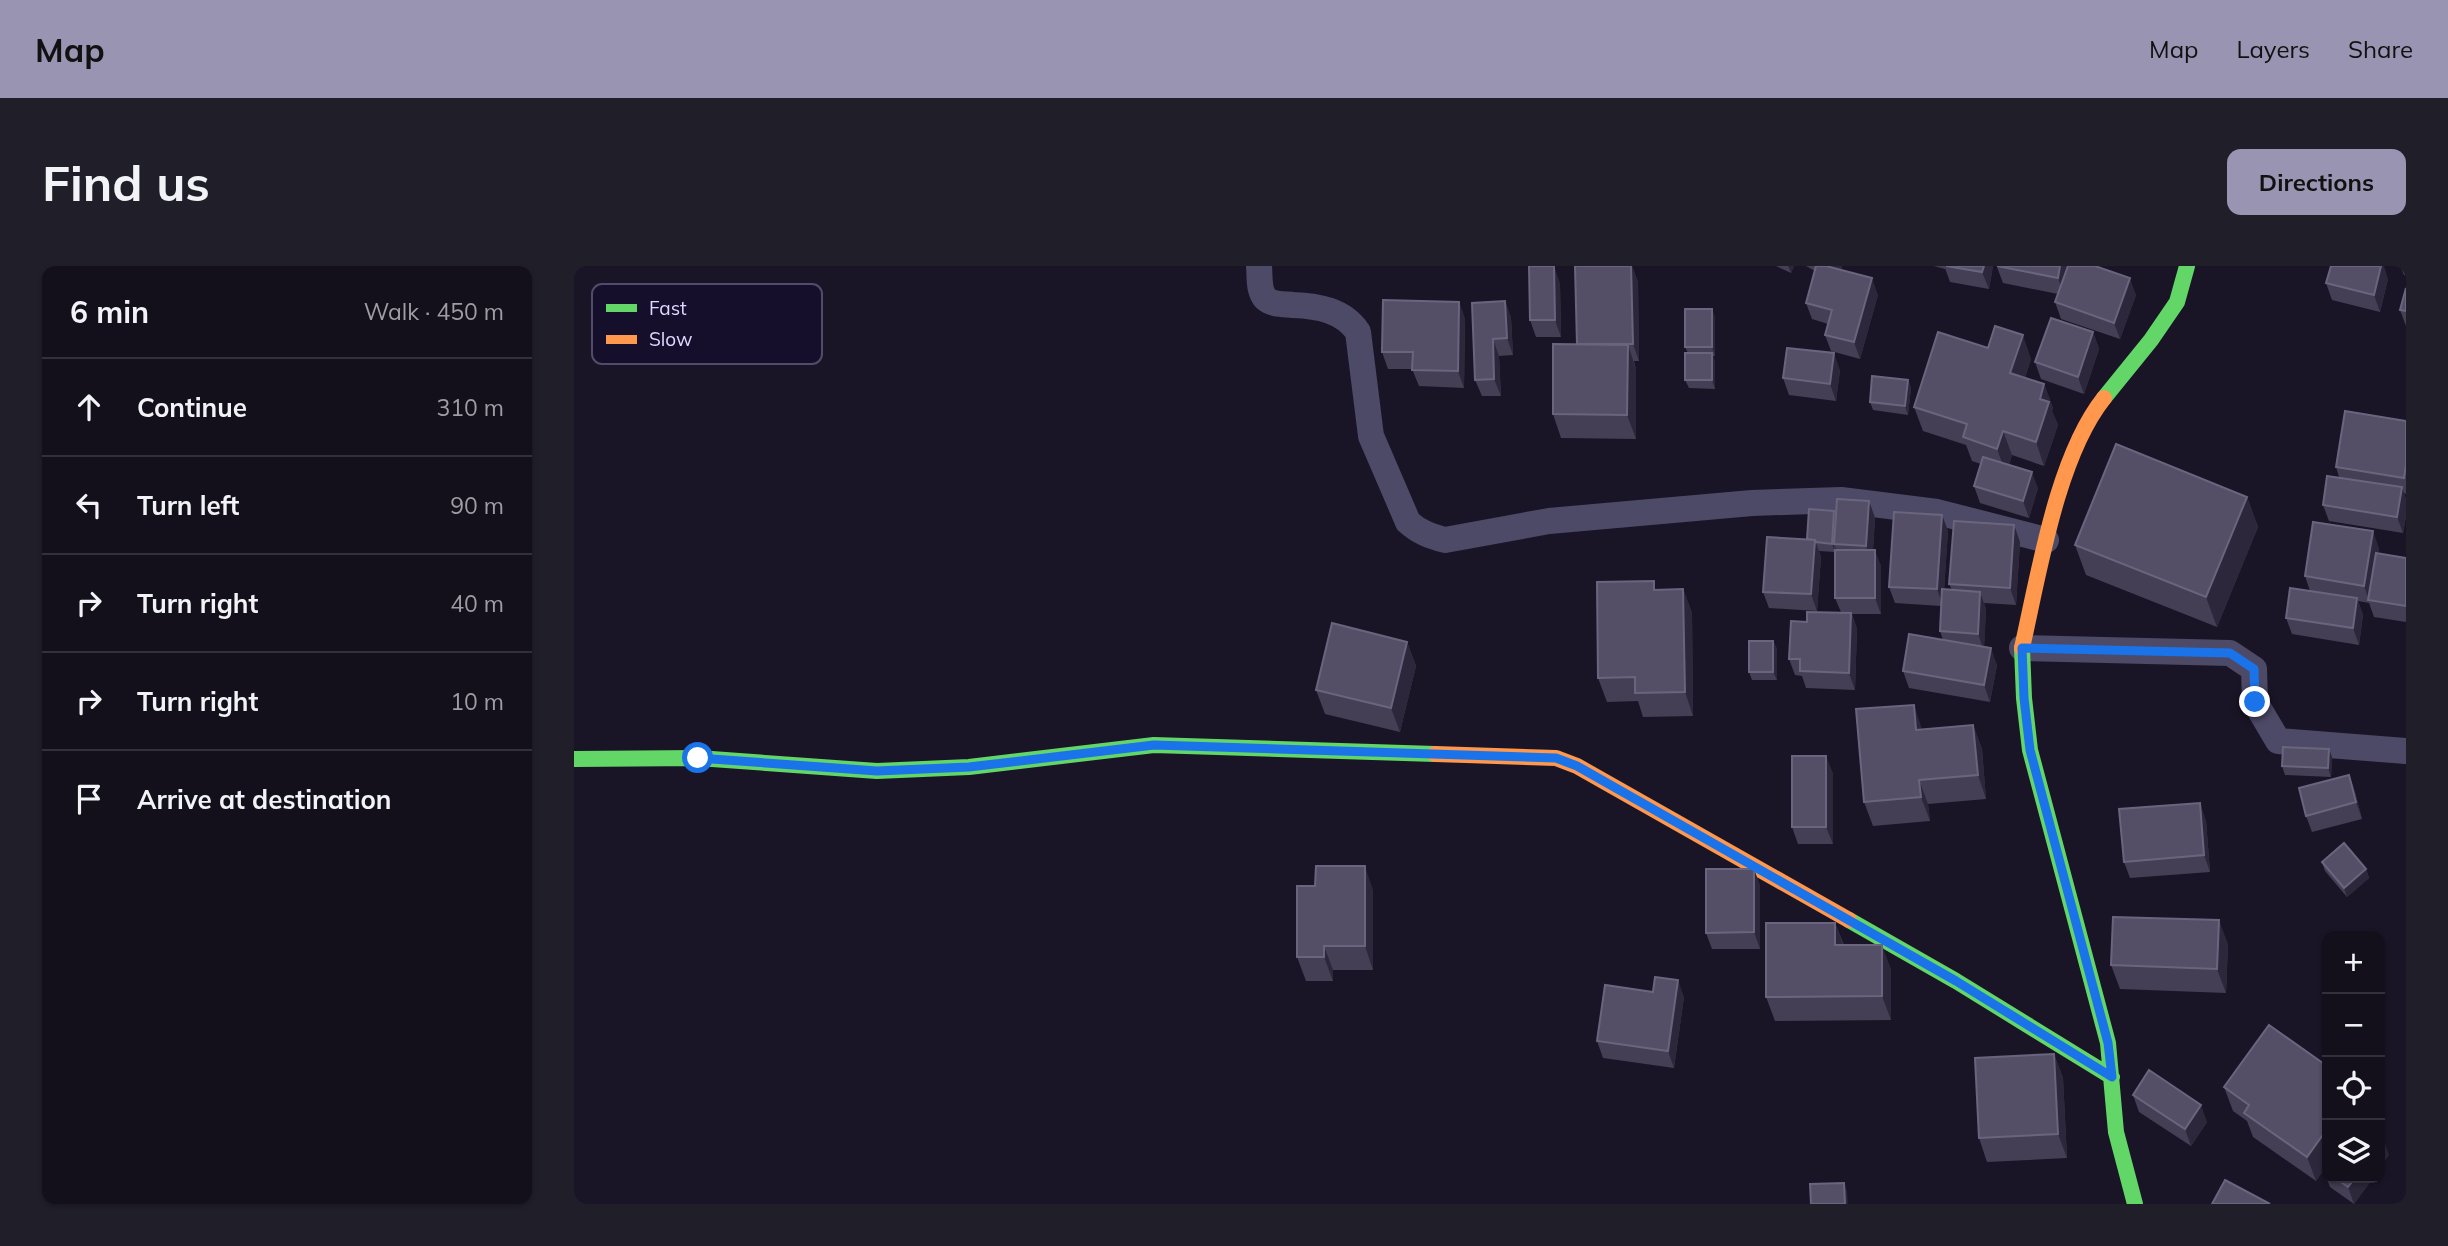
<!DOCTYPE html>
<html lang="en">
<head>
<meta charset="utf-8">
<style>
	body { margin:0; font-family:Mulish,sans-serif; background:#201e29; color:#f1f3f6 }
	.controls { position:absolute; right:21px; bottom:21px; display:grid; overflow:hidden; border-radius:14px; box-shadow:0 2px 5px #0004 }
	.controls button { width:63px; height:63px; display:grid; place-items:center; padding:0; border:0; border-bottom:2px solid #32303b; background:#13101c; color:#f1f3f6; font:35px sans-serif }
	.stop { position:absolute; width:21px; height:21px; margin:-16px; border:5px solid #1a73e8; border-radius:50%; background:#fff }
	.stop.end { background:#1a73e8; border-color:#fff; box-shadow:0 2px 7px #0008 }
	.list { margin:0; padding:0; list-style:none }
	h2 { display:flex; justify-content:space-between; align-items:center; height:91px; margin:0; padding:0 28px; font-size:30px }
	h2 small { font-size:23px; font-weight:400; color:#9d9da3 }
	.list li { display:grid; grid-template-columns:46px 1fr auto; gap:21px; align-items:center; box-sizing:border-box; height:98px; padding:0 28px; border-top:2px solid #32303b }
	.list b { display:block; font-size:26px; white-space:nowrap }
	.list em { font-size:23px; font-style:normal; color:#9d9da3 }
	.icon { flex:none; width:38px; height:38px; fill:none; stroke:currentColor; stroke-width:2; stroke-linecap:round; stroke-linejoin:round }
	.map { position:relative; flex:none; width:1832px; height:938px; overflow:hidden; border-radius:14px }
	header { display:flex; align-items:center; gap:42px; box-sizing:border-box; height:98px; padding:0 35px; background:#9a94b3; color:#111 }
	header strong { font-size:33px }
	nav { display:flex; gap:38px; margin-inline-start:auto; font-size:24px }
	.intro { display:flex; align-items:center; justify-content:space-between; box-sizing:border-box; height:168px; padding:0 42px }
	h1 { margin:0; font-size:49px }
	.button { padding:18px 32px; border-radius:14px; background:#9a94b3; color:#111; font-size:24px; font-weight:700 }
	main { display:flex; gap:42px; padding:0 42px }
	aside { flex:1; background:#13101c; border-radius:14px; box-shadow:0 2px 5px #0004 }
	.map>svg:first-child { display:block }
</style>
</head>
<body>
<header>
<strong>Map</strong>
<nav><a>Map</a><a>Layers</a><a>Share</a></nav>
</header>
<div class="intro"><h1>Find us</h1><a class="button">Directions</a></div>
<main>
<aside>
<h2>6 min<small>Walk · 450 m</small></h2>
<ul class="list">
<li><svg class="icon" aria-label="ahead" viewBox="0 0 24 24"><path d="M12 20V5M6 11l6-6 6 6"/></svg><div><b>Continue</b></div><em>310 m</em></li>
<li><svg class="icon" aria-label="left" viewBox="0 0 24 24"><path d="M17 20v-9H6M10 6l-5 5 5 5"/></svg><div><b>Turn left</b></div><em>90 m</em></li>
<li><svg class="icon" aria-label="right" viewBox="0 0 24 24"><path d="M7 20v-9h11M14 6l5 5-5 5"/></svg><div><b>Turn right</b></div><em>40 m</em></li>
<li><svg class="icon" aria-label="right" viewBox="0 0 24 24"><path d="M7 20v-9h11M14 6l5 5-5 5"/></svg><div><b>Turn right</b></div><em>10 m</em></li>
<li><svg class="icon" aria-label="arrive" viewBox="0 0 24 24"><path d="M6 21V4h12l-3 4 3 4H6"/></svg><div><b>Arrive at destination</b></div></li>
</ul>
</aside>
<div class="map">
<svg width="1832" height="938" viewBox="0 0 1832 938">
	<rect width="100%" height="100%" fill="#191526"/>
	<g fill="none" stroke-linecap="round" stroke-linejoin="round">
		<path stroke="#4c4a66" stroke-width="26" d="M 685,0 C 686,10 684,25 692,33 C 699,39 710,38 719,39 C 744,40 769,44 784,66 L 797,170 L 834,256 C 845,266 856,270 871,274 L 975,255 L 1178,237 L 1267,234 L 1363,246 L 1472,274
			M 1448,382 L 1656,387 L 1680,403 L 1681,436 L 1704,475 L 1832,485"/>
		<path stroke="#63d668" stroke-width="16" d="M 1530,132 L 1577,74 L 1603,36 L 1613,0
			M 1448,382 L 1450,432 L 1456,484 L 1534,777 L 1542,866 L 1561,938
			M 0,493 L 124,492 L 303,505 L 395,501 L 580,479 L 861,488
			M 1275,654 L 1382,715 L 1538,811"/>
		<path stroke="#ff974d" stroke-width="16" d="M 1448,382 C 1465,307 1483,191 1530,132
			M 861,488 L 982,492 L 1003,500 L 1275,654"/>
	</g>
	<path fill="#443f54" d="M 1058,0 L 1064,16 L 1065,95 L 1060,95 L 1062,103 L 1062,173 L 987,172 L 979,148 L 1003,78 Z
		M 1202,0 L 1220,0 L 1217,7 Z
		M 1232,0 L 1268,0 L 1267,4 L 1304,29 L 1286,93 L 1257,85 L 1251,69 L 1254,58 L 1238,53 L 1232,37 L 1241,5 Z
		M 1360,0 L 1419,0 L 1415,23 L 1376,16 L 1371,2 L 1371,3 Z
		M 1521,0 L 1562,29 L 1546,73 L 1487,53 L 1481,36 L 1484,28 L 1429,17 L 1423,1 Z
		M 1826,0 L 1832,0 L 1832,9 L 1830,9 Z
		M 1814,13 L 1806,46 L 1758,34 L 1752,17 Z
		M 986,17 L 987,71 L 962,71 L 956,54 Z
		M 1832,22 L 1832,60 L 1826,44 Z
		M 931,35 L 937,52 L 939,89 L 925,90 L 927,130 L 908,130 L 901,114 Z
		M 885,36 L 891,53 L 890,122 L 845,120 L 838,103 L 814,103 L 808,86 Z
		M 1138,43 L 1141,52 L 1141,90 L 1139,90 L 1141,96 L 1141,123 L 1115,122 L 1111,114 L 1114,87 L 1111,81 Z
		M 1519,66 L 1525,83 L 1510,128 L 1467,113 L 1461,96 Z
		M 1414,82 L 1457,93 L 1451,112 L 1470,118 L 1479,142 L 1478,145 L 1484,159 L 1470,200 L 1438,189 L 1435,199 L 1464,222 L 1455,252 L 1406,237 L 1400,220 L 1407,198 L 1398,195 L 1392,179 L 1349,165 L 1340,141 Z
		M 1266,104 L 1262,135 L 1215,129 L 1209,112 Z
		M 1334,114 L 1337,122 L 1334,149 L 1299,144 L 1296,136 Z
		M 1832,155 L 1832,228 L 1830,227 L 1832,233 L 1832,250 L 1829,267 L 1755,255 L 1749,239 L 1765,211 L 1762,201 Z
		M 1673,231 L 1684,261 L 1643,361 L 1512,309 L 1501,279 Z
		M 1295,235 L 1301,252 L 1299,284 L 1307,300 L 1307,348 L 1278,348 L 1283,363 L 1281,424 L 1232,422 L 1228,410 L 1221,409 L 1215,393 L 1233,356 L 1267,346 L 1261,332 L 1262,284 L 1261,281 L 1261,286 L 1245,285 L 1247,291 L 1243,345 L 1195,342 L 1189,326 L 1233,273 L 1260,245 L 1262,250 Z
		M 1368,249 L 1374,265 L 1370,324 L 1378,324 L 1375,318 L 1440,259 L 1446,276 L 1442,339 L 1410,337 L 1412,343 L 1410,381 L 1423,399 L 1416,436 L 1335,422 L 1329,405 L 1369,374 L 1366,365 L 1367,340 L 1321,337 L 1315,321 Z
		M 1805,282 L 1804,287 L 1832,292 L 1832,356 L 1800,351 L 1795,337 L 1784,335 L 1789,349 L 1785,379 L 1718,368 L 1712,352 L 1736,325 L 1731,310 Z
		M 1109,323 L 1118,347 L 1119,450 L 1069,451 L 1064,435 L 1033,436 L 1024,412 L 1083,324 Z
		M 1199,375 L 1203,383 L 1203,414 L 1178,414 L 1175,406 Z
		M 833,376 L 842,400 L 826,466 L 751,448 L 742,424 Z
		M 1399,459 L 1408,483 L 1412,533 L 1354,538 L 1356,555 L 1299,560 L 1290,536 L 1348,463 Z
		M 1758,491 L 1757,511 L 1711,509 L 1708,500 Z
		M 1259,507 L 1259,578 L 1224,578 L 1218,561 Z
		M 1775,509 L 1781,526 L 1788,553 L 1738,566 L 1732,550 Z
		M 1632,554 L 1636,606 L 1556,612 L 1550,596 Z
		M 1748,596 L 1792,603 L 1795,612 L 1773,631 L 1751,605 Z
		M 1180,603 L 1186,620 L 1186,683 L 1138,683 L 1132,667 Z
		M 741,620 L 799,624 L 799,704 L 759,704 L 759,715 L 732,715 L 723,691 Z
		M 1261,657 L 1270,679 L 1317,703 L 1317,754 L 1201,755 L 1192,731 Z
		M 1654,678 L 1652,727 L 1546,723 L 1537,699 Z
		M 1110,731 L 1100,802 L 1029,792 L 1023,775 Z
		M 1480,788 L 1489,812 L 1493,892 L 1413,896 L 1405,872 Z
		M 1753,800 L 1753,899 L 1742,915 L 1679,871 L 1673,855 L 1659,845 L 1650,821 Z
		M 1559,829 L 1633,856 L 1617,880 L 1565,846 Z
		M 1753,900 L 1753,912 L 1799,912 L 1780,938 L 1756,921 L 1750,905 Z"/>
	<path fill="#2c273a" d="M 980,0 L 986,17 L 987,71 L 981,54 Z
		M 1058,0 L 1064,16 L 1065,95 L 1059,78 Z
		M 1214,0 L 1220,0 L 1217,7 Z
		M 1257,0 L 1268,0 L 1262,14 Z
		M 1410,0 L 1419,0 L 1415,23 L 1408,6 Z
		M 1486,0 L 1495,0 L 1490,29 L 1484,12 Z
		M 1807,0 L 1810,0 L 1814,13 L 1806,46 L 1800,29 Z
		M 1298,12 L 1304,29 L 1286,93 L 1280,76 Z
		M 1556,12 L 1562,29 L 1546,73 L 1540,57 Z
		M 931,35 L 937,52 L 939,89 L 933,72 Z
		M 885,36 L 891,53 L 890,122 L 884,105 Z
		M 1138,43 L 1141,52 L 1141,90 L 1138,81 Z
		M 1519,66 L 1525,83 L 1510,128 L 1504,111 Z
		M 1449,69 L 1457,93 L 1445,131 L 1436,107 Z
		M 919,73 L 925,90 L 927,130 L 920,113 Z
		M 1054,79 L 1062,103 L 1062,173 L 1053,149 Z
		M 1138,87 L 1141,96 L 1141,123 L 1138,114 Z
		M 1260,87 L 1266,104 L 1262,135 L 1256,118 Z
		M 1334,114 L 1337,122 L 1334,149 L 1331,140 Z
		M 1470,118 L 1479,142 L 1478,145 L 1484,159 L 1470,200 L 1462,176 L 1466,133 Z
		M 1429,165 L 1438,189 L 1432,207 L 1423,183 Z
		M 1458,206 L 1464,222 L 1455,252 L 1449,235 Z
		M 1828,221 L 1832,233 L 1832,250 L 1829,267 L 1823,251 Z
		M 1673,231 L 1684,261 L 1643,361 L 1632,331 Z
		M 1295,235 L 1301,252 L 1298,297 L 1292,280 Z
		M 1260,245 L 1263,253 L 1260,278 L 1261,286 L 1258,278 Z
		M 1368,249 L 1374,265 L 1369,340 L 1363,323 Z
		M 1440,259 L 1446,276 L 1442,339 L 1436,322 Z
		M 1799,265 L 1805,282 L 1796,335 L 1795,334 L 1790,320 Z
		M 1241,274 L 1247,291 L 1243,345 L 1237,328 Z
		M 1301,284 L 1307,300 L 1307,348 L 1301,332 Z
		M 1109,323 L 1118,347 L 1119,450 L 1111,426 Z
		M 1406,326 L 1412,343 L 1410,385 L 1404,368 Z
		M 1783,332 L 1789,349 L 1785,379 L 1779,362 Z
		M 1277,347 L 1283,363 L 1281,424 L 1275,407 Z
		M 1199,375 L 1203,383 L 1203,414 L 1199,406 Z
		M 833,376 L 842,400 L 826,466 L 817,442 Z
		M 1417,382 L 1423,399 L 1416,436 L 1410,419 Z
		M 1340,439 L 1348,463 L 1342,464 Z
		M 1399,459 L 1408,483 L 1412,533 L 1404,509 Z
		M 1755,483 L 1758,491 L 1757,511 L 1754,502 Z
		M 1252,490 L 1259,507 L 1259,578 L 1252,561 Z
		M 1775,509 L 1781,526 L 1788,553 L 1782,536 Z
		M 1345,514 L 1354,538 L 1356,555 L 1347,531 Z
		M 1626,537 L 1632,554 L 1636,606 L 1630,589 Z
		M 791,600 L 799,624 L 799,704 L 791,680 Z
		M 1180,603 L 1186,620 L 1186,683 L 1180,666 Z
		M 1792,603 L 1795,612 L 1773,631 L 1770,622 Z
		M 1645,654 L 1654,678 L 1652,727 L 1643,703 Z
		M 1261,657 L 1270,681 L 1261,679 Z
		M 1308,679 L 1317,703 L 1317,754 L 1308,730 Z
		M 750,680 L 759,704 L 759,715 L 750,691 Z
		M 1104,714 L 1110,731 L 1100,802 L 1094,785 Z
		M 1480,788 L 1489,812 L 1493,892 L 1484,868 Z
		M 1627,839 L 1633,856 L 1617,880 L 1611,863 Z
		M 1753,863 L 1753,899 L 1742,915 L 1733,891 Z
		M 1809,872 L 1815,889 L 1806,902 L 1806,877 Z
		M 1781,912 L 1799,912 L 1780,938 L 1774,921 Z
		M 1270,917 L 1273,925 L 1274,938 L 1271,938 Z"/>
	<path fill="#544f66" stroke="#6a657e" stroke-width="2" d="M 955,0 L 980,0 L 981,54 L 956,54 Z
		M 1001,0 L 1057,0 L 1059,78 L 1003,78 Z
		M 1242,0 L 1252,0 L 1298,12 L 1280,76 L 1251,69 L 1258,44 L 1232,37 Z
		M 1372,0 L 1410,0 L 1408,6 Z
		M 1423,0 L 1486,0 L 1484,12 Z
		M 1494,0 L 1521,0 L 1556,12 L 1540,57 L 1481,36 Z
		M 1757,0 L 1807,0 L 1800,29 L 1752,17 Z
		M 1832,22 L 1832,45 L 1826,44 Z
		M 809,34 L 885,36 L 884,105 L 838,104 L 839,86 L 808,86 Z
		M 931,35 L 933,72 L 919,73 L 920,113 L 901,114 L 898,37 Z
		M 1111,43 L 1138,43 L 1138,81 L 1111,81 Z
		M 1477,52 L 1519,66 L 1504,111 L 1461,96 Z
		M 1421,60 L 1449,69 L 1436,107 L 1470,118 L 1466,133 L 1475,136 L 1462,176 L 1429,165 L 1423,183 L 1389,171 L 1393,158 L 1340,141 L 1364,66 L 1414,82 Z
		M 979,78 L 1054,79 L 1053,149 L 979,148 Z
		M 1213,82 L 1260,87 L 1256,118 L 1209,112 Z
		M 1111,87 L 1138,87 L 1138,114 L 1111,114 Z
		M 1298,110 L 1334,114 L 1331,140 L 1296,136 Z
		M 1771,145 L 1832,155 L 1832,199 L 1830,212 L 1762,201 Z
		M 1542,178 L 1673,231 L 1632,331 L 1501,279 Z
		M 1409,191 L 1458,206 L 1449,235 L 1400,220 Z
		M 1753,210 L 1828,221 L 1823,251 L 1749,239 Z
		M 1263,233 L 1295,235 L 1292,280 L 1260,278 Z
		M 1235,243 L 1260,245 L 1258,278 L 1242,276 L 1241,274 L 1233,273 Z
		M 1320,246 L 1368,249 L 1363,323 L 1315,321 Z
		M 1380,255 L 1440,259 L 1436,322 L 1375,318 Z
		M 1739,256 L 1799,265 L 1790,320 L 1731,310 Z
		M 1193,271 L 1241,274 L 1237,328 L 1189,326 Z
		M 1261,284 L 1301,284 L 1301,332 L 1261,332 Z
		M 1802,287 L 1832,292 L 1832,340 L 1794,334 Z
		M 1080,315 L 1080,324 L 1109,323 L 1111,426 L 1061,427 L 1061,411 L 1024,412 L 1023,316 Z
		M 1716,322 L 1783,332 L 1779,362 L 1712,352 Z
		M 1368,323 L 1406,326 L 1404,368 L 1366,365 Z
		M 1233,346 L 1277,347 L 1275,407 L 1226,405 L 1226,393 L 1215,393 L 1217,355 L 1233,356 Z
		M 758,357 L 833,376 L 817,442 L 742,424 Z
		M 1335,368 L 1417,382 L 1410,419 L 1329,405 Z
		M 1175,375 L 1199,375 L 1199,406 L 1175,406 Z
		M 1340,439 L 1342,464 L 1399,459 L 1404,509 L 1345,514 L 1347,531 L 1290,536 L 1282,443 Z
		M 1709,481 L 1755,483 L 1754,502 L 1708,500 Z
		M 1218,490 L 1252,490 L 1252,561 L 1218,561 Z
		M 1775,509 L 1782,536 L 1732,550 L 1725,522 Z
		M 1626,537 L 1630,589 L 1550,596 L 1545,543 Z
		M 1770,577 L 1792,603 L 1770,622 L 1748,596 Z
		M 742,600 L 791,600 L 791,680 L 750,680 L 750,691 L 723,691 L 723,620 L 741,620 Z
		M 1132,603 L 1180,603 L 1180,666 L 1132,667 Z
		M 1539,651 L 1645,654 L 1643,703 L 1537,699 Z
		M 1192,657 L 1261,657 L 1261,679 L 1308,679 L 1308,730 L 1192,731 Z
		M 1081,711 L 1104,714 L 1094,785 L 1023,775 L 1031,719 L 1079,726 Z
		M 1695,759 L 1753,800 L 1753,863 L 1733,891 L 1670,847 L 1675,839 L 1650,821 Z
		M 1480,788 L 1484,868 L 1405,872 L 1401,792 Z
		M 1575,804 L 1627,839 L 1611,863 L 1559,829 Z
		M 1761,912 L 1781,912 L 1774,921 Z
		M 1651,914 L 1696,938 L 1638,938 Z
		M 1270,917 L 1271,938 L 1237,938 L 1236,918 Z"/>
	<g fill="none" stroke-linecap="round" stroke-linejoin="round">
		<path stroke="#1a73e8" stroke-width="9" d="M 124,492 L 303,505 L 395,501 L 580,479 L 982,492 L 1003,500 L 1382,715 L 1538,811 L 1534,777 L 1456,484 L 1450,432 L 1448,382 L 1656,387 L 1680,403 L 1681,436"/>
	</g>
	<rect x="18" y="18" width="230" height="80" rx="10" fill="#150f2c" stroke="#524c6b" stroke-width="2"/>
	<rect x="32" y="38" width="31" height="8" fill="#63d668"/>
	<rect x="32" y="69" width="31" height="9" fill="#ff974d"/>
	<g font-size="19" fill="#dfd9ff">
		<text x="75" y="49">Fast</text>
		<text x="75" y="80">Slow</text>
	</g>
</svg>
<div class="controls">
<button>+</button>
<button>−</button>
<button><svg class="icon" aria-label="locate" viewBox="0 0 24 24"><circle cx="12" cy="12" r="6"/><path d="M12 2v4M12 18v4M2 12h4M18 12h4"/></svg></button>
<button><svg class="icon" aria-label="layers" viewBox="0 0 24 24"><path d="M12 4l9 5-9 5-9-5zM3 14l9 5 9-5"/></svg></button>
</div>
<div class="stop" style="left:124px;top:492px"></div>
<div class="stop end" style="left:1681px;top:436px"></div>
</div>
</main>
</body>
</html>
